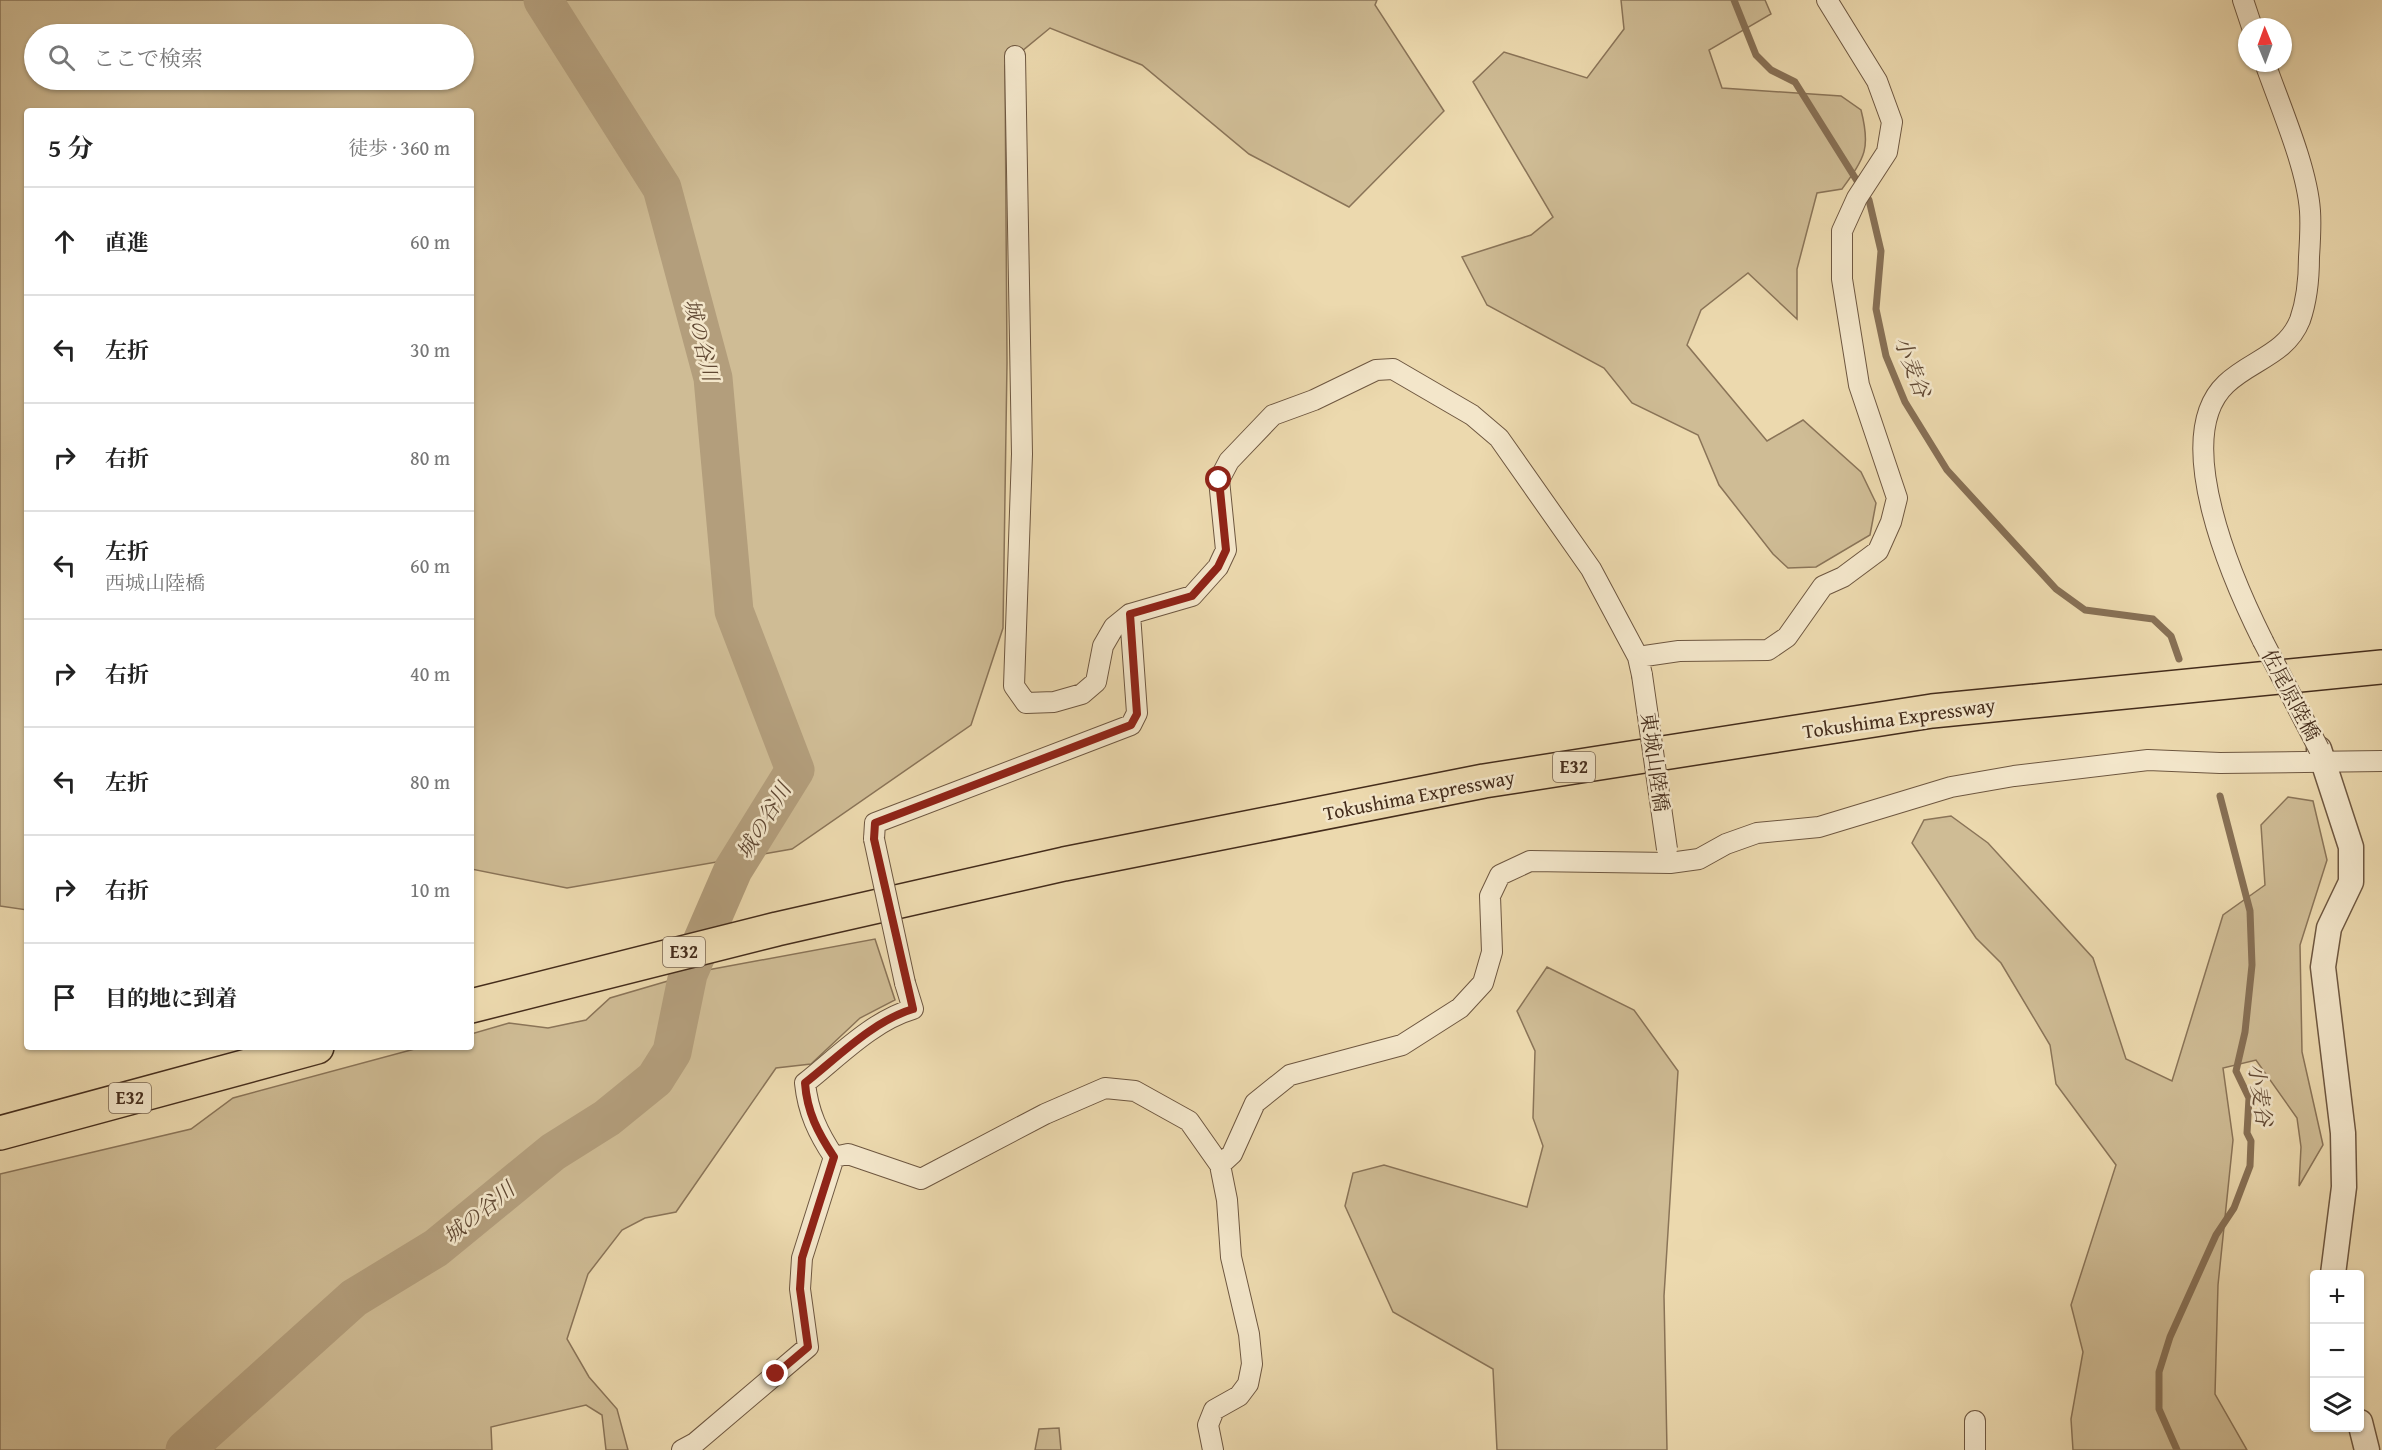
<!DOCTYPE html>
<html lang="ja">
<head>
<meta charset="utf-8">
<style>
	body { margin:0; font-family:"Gentium Book Plus","Noto Serif JP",serif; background:#f2f2f2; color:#222 }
	.controls { position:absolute; right:18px; bottom:18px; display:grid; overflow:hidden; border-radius:6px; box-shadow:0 2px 4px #0004 }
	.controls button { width:54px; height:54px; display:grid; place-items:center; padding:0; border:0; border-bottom:2px solid #e0e0e0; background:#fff; color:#222; font:30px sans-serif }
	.compass { position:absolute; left:2238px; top:18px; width:54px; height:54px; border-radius:50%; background:#fff; box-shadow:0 2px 4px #0004; rotate:359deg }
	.stop { position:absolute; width:18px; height:18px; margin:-14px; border:4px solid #8f2418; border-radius:50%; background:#fff }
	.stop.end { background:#8f2418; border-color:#fff; box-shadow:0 2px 6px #0008 }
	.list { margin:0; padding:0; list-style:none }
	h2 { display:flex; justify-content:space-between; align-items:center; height:78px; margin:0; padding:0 24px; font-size:26px }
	h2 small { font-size:20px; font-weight:400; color:#767676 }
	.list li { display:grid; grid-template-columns:39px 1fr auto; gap:18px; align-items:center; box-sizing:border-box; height:108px; padding:0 24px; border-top:2px solid #e0e0e0 }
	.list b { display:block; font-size:22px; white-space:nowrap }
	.list p { margin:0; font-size:20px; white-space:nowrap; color:#767676 }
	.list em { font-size:20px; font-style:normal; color:#767676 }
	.icon { flex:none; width:33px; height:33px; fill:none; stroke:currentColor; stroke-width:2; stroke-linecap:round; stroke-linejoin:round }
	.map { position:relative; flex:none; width:2382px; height:1450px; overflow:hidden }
	.search { position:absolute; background:#fff; box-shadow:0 2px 4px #0004; left:24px; top:24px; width:450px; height:66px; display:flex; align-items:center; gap:15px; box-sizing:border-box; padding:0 21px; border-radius:33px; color:#767676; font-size:22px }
	.panel { position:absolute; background:#fff; box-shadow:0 2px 4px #0004; left:24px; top:108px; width:450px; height:942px; border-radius:6px }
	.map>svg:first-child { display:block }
</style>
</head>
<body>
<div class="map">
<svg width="2382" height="1450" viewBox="0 0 2382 1450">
	<rect width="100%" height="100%" fill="#ecd9ae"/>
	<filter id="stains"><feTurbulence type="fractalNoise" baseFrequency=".00333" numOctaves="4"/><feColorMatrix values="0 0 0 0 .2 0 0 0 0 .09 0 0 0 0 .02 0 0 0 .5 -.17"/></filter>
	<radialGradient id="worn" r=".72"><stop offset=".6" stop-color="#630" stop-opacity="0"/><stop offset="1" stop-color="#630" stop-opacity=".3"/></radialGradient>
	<path fill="#cfbc95" stroke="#8a7458" stroke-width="1.5" fill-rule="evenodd" d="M 0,0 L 1377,0 L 1375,5 L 1444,111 L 1349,207 L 1249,154 L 1142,65 L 1050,28 L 1005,65 L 1007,363 L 1003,628 L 971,725 L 792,849 L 567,888 L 471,869 L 471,111 L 27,111 L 27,910 L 0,906 ZM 34,34 L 464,34 L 464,80 L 34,80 Z
		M 1621,0 L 1765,0 L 1771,14 L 1709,50 L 1722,88 L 1841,96 L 1861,110 C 1871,149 1865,157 1842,189 L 1817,193 L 1797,269 L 1797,319 L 1748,273 L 1701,310 L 1687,345 L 1767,441 L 1803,420 L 1861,472 L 1876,503 L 1870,535 L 1816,567 L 1788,568 L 1773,554 L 1719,485 L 1698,435 L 1632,403 L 1604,368 L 1487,305 L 1462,257 L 1531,235 L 1553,217 L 1473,82 L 1504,52 L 1587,78 L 1624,29 Z
		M 2288,797 L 2313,801 L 2327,860 L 2300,945 L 2302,1052 L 2323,1145 L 2299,1186 L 2301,1147 L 2297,1118 L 2256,1060 L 2223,1068 L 2233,1140 L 2218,1285 L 2215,1394 L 2247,1450 L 2073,1450 L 2071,1419 L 2083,1352 L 2071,1305 L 2116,1165 L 2056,1084 L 2050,1045 L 2001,963 L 1976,938 L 1912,843 L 1924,820 L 1951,816 L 1988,843 L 2093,958 L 2126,1059 L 2172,1081 L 2223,915 L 2265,885 L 2261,825 Z
		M 875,939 L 895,1000 L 860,1018 L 811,1064 L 776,1068 L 676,1212 L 645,1218 L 622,1230 L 588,1274 L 567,1339 L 589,1377 L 617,1409 L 628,1450 L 606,1450 L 602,1415 L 586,1405 L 491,1427 L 492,1450 L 0,1450 L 0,1174 L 191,1129 L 233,1098 L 422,1047 L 471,1047 L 471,1034 L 509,1023 L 548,1028 L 586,1020 L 610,998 L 702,971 Z
		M 1547,967 L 1634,1010 L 1678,1071 L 1664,1296 L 1667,1450 L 1497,1450 L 1493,1369 L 1393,1312 L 1345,1206 L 1353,1173 L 1384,1165 L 1527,1207 L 1543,1146 L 1533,1118 L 1535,1051 L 1517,1011 Z
		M 1059,1428 L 1061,1450 L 1035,1450 L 1039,1429 Z"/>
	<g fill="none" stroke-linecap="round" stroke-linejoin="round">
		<path stroke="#877055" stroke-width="7" d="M 1734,0 L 1756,55 L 1771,70 L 1795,82 L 1869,200 L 1881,251 L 1876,309 L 1886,356 L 1905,402 L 1947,470 L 2056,589 L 2085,610 L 2153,619 L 2171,636 L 2179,659
			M 2177,1450 L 2159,1409 L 2159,1372 L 2170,1337 L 2216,1235 L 2234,1208 L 2250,1166 L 2251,1141 L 2247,1133 L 2249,1098 L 2236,1071 L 2245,1032 L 2252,965 L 2250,911 L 2220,796"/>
		<path stroke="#b39e7c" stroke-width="39" d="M 185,1450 L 354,1298 L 436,1248 L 553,1152 L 607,1118 L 655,1079 L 672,1052 L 688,974 L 733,870 L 795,770 L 734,611 L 713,378 L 662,188 L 543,0"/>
		<defs>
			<path id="minor" d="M 2243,0 L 2252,27
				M 1015,56 L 1022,454 L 1014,686 L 1026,703 L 1054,702 L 1082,694 L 1096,682 L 1103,646 L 1114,627 L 1130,614 L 1192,596 L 1218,567 L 1226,550 L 1219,480 L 1229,461 L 1273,415 L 1314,400 L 1376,370 L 1393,369 L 1472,415 L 1499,438 L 1591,569 L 1638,657 L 1642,675
				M 2263,641 C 2234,583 2169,438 2226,384 C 2251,360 2286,355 2300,320 C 2307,300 2309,277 2309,257 C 2310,242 2311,226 2310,211 C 2307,167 2280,106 2265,63
				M 1638,657 L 1679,651 L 1768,650 L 1787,637 L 1823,586 L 1843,577 L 1878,551 L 1891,522 L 1897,498 L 1859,385 L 1842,279 L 1842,231 L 1857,198 L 1887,152 L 1892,122 L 1877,81 L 1827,0
				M 874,839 L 875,823 L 1131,725 L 1137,713 L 1130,614
				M 834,1157 L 848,1154 L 921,1179 L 1045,1114 L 1105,1088 L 1135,1091 L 1189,1121 L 1220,1165 L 1227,1200 L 1231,1257 L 1249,1334 L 1252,1364 L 1248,1384 L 1239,1396 L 1214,1410 L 1208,1425 L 1213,1450
				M 1220,1165 L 1232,1154 L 1255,1103 L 1290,1075 L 1402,1045 L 1460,1008 L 1483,983 L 1492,952 L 1490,896 L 1500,875 L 1530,861 L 1670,863 L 1699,859 L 1726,844 L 1757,833 L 1819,827 L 1951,787 L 2014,776 L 2148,760 L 2220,763 L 2382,761
				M 682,1450 L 695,1443 L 808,1347 L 800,1289 L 802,1258 L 834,1157 C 818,1133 808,1112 805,1083 C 838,1057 872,1021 913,1009 L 905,983
				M 1975,1450 L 1975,1421"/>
			<path id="tertiary" d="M 2319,749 L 2351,847 L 2351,882 L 2329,928 L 2323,967 L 2343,1133 L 2344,1187 L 2333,1274
				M 2360,1422 L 2367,1450"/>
			<path id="motorway" d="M 471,1006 L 777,929 L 1064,864 L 1484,781 L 1932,711 L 2382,667
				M 0,1133 L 317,1047"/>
		</defs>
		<use href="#minor" stroke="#6e5740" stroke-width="22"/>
		<use href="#tertiary" stroke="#6e5740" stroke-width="27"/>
		<use href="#motorway" stroke="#442c1b" stroke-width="36"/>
		<use href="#minor" stroke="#f3e6ca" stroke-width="20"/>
		<use href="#tertiary" stroke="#f3e6ca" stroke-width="24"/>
		<use href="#motorway" stroke="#ecd9ae" stroke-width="33"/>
		<defs>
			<path id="minor-bridge" d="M 2263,641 L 2319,749
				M 1642,675 L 1667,849
				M 874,839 L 905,983"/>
		</defs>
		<use href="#minor-bridge" stroke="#6e5740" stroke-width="22" stroke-linecap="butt"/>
		<use href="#minor-bridge" stroke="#f3e6ca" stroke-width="20"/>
	</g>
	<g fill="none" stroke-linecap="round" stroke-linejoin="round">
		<path stroke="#8f2418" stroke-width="8" d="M 776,1374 L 808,1347 L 800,1289 L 802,1258 L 834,1157 C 818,1133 807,1112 805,1083 C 838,1057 873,1021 913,1009 L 874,839 L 875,823 L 1131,725 L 1137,714 L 1130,614 L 1192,596 L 1218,567 L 1226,550 L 1219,480"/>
	</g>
	<g text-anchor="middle" stroke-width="5" stroke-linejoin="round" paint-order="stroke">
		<g fill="#f3e6ca" stroke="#786450" stroke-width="1.5">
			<rect x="1553" y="752" width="42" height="30" rx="4.5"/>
			<rect x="663" y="937" width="42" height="30" rx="4.5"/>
			<rect x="109" y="1083" width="42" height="30" rx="4.5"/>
		</g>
		<g font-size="18" font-weight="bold" fill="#442c1b">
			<text x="1574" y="773">E32</text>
			<text x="684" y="958">E32</text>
			<text x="130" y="1104">E32</text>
		</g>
		<g font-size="20" fill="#442c1b" stroke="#f3e6ca">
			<text transform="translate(2291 695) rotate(62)" y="7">佐尾原陸橋</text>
			<text transform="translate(1899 718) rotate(-8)" y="7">Tokushima Expressway</text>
			<text transform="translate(1655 762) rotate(82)" y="7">東城山陸橋</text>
			<text transform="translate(1419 795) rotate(-11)" y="7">Tokushima Expressway</text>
		</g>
		<g font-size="21" font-style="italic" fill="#604833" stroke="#f3e6ca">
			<text transform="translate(701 340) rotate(76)" y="7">城の谷川</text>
			<text transform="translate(1912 367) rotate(69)" y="7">小麦谷</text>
			<text transform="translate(764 821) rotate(-59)" y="7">城の谷川</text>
			<text transform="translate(2260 1095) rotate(82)" y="7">小麦谷</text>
			<text transform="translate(479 1213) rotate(-39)" y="7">城の谷川</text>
		</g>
	</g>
	<rect width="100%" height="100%" filter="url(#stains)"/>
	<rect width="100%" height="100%" fill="url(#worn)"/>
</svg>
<div class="controls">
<button>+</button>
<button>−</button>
<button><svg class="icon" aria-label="layers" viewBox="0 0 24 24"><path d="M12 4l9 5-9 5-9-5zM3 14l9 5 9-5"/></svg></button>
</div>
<svg class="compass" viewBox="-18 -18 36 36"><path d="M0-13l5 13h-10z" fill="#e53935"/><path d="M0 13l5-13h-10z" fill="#767676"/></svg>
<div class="stop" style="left:1219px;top:480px"></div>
<div class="stop end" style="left:776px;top:1374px"></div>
<div class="search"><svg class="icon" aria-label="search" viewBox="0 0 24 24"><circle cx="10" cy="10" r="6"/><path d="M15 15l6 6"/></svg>ここで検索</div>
<section class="panel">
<h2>5 分<small>徒歩 · 360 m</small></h2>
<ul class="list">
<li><svg class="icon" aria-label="ahead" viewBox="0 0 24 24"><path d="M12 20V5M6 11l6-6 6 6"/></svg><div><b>直進</b></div><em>60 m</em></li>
<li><svg class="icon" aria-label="left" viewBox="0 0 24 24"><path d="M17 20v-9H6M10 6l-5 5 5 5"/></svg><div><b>左折</b></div><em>30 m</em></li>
<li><svg class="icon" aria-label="right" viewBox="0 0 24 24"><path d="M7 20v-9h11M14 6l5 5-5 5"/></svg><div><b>右折</b></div><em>80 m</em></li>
<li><svg class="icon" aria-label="left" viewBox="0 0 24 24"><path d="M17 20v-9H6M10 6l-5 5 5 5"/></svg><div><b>左折</b><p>西城山陸橋</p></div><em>60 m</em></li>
<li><svg class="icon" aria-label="right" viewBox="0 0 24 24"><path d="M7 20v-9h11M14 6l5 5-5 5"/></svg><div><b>右折</b></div><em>40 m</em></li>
<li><svg class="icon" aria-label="left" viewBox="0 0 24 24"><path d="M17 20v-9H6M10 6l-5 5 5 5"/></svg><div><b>左折</b></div><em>80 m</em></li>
<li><svg class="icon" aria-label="right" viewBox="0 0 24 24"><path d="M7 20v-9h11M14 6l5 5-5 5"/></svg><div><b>右折</b></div><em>10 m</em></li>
<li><svg class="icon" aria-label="arrive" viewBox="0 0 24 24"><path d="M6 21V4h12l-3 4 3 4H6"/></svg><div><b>目的地に到着</b></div></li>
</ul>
</section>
</div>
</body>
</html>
